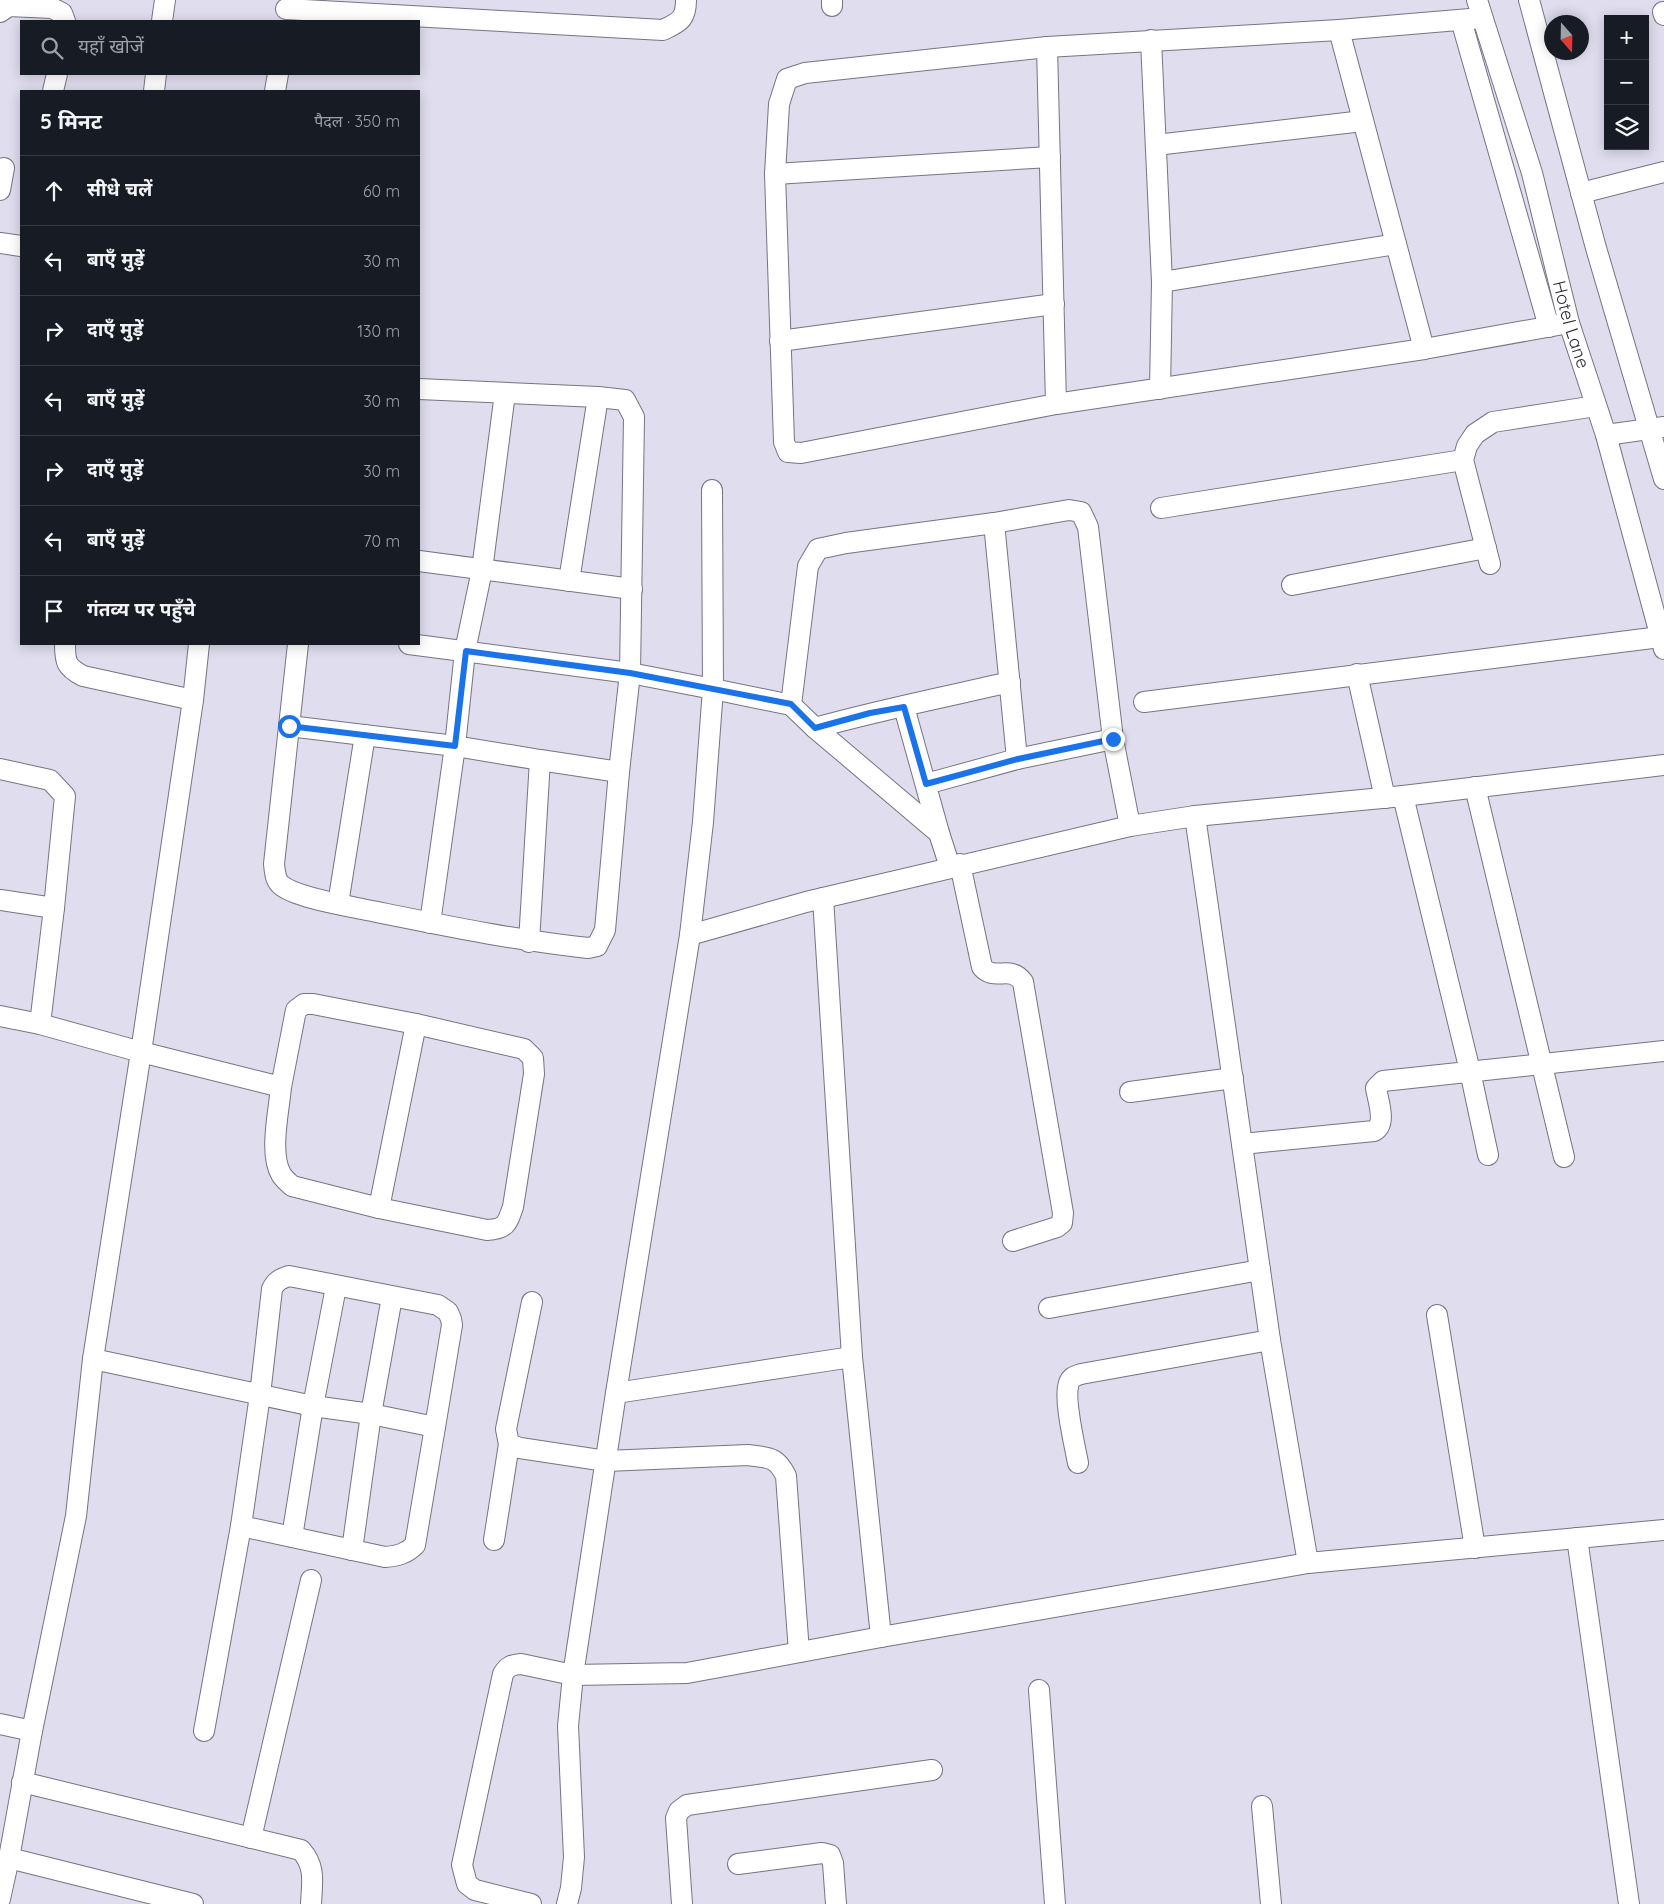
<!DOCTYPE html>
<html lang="hi">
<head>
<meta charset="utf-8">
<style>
	body { margin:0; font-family:Quicksand,"Noto Sans Devanagari",sans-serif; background:#20242c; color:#f1f3f6 }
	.controls { position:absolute; right:15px; top:15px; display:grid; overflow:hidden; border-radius:0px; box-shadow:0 2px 12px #0003 }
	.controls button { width:45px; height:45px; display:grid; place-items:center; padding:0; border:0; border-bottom:1px solid #363941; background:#171b24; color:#f1f3f6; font:25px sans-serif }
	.compass { position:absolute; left:1544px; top:15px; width:45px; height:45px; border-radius:50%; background:#171b24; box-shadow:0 2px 12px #0003; rotate:160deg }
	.stop { position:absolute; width:15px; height:15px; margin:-11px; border:4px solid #1a73e8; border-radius:50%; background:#fff }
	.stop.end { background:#1a73e8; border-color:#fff; box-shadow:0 1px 5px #0008 }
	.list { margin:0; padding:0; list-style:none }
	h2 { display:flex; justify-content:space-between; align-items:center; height:65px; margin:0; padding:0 20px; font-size:21px }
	h2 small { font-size:16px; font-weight:400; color:#9ea1a6 }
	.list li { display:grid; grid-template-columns:32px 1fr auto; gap:15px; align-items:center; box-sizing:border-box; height:70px; padding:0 20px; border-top:1px solid #363941 }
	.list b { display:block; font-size:19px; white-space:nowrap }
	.list em { font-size:16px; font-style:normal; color:#9ea1a6 }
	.icon { flex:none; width:28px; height:28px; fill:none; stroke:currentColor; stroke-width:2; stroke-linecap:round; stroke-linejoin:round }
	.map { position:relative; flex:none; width:1664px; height:1904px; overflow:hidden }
	.search { position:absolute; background:#171b24; box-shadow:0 2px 12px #0003; left:20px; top:20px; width:400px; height:55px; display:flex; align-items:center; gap:12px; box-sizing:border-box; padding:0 18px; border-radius:0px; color:#9ea1a6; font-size:19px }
	.panel { position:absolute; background:#171b24; box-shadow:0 2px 12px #0003; left:20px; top:90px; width:400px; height:555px; border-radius:0px }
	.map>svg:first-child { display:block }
</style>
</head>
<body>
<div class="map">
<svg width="1664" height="1904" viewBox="0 0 1664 1904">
	<rect width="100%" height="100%" fill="#dfddee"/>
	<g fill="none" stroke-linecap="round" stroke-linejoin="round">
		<defs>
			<g id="minor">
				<path d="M 832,0 L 832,6"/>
				<path id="s1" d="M 1477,0 L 1532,173 L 1569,323 L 1606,435 L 1664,649"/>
				<path d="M 1529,0 L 1596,248 L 1664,479"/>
				<path d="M 286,9 L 663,30 C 679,22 686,20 686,0"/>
				<path d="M 0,12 L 9,6 L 52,8 L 62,13 L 65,21"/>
				<path d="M 1663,12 L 1664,15"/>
				<path d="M 1482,18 L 1339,30 L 1047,47 L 805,73 L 787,79 L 779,104 L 775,174 L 784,442 L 788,452 L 801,453 L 1056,404 L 1424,349 L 1569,323"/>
				<path d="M 1461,20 L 1549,327"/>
				<path d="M 162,21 L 165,0"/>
				<path d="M 1339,30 L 1424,349"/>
				<path d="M 1151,40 L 1162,282"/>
				<path d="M 1047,47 L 1056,404"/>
				<path d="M 53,91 L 57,74"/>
				<path d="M 154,91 L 156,74"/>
				<path d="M 275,91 L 278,74"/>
				<path d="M 1156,145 L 1363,121"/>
				<path d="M 775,174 L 1050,157"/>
				<path d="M 0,190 L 4,168"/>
				<path d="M 1581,193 L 1664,172"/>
				<path d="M 0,243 L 21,246"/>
				<path d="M 780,341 L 1054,304"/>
				<path d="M 1160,389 L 1162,282 L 1396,244"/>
				<path d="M 1606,435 L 1664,427"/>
				<path d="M 712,490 L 713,689 L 791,705 L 808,566 L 818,549 L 846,543 L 994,523 L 1069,510 L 1081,512 L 1088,527 L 1113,739 L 1130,826"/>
				<path d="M 1161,508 L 1463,460"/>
				<path d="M 994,523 L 1017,759"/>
				<path d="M 419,561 L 632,589"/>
				<path d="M 1490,564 L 1463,460 L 1467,446 L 1475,434 L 1493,422 L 1596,406"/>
				<path d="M 569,581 L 598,397"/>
				<path d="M 1292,585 L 1486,548"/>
				<path d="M 65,644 C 65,662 66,667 83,676 L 193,700"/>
				<path d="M 298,644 L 274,864 C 275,872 275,880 281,885 C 295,897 343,905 362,909 C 437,924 512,940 588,948 L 597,946 L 605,930 L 619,772 L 630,673 L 634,417 L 625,400 L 598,397 L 419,389"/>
				<path d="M 409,644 L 630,673 L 713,689 L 703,822 L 690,935 L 616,1393 L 573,1675 L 568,1726 L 574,1857 L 571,1888 L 567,1904"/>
				<path d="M 1357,674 L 1385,798"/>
				<path d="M 1144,702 L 1660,637"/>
				<path d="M 791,705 L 815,728 L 939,833"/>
				<path d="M 904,707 L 939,833 L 950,867"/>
				<path d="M 289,726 L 455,746 L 540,760"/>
				<path d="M 815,728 C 879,710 945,697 1010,682"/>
				<path d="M 0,769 L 50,780 L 65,796 L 54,908 L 40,1024"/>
				<path d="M 926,784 L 1017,759 L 1113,739"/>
				<path d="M 1475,787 L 1564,1157"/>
				<path d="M 1403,796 L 1470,1071 L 1488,1155"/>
				<path d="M 1195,816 L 1270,1340 L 1308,1563"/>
				<path d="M 960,864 L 982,967 C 995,982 1010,964 1023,982 L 1063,1213 L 1062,1223 L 1057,1227 L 1013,1241"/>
				<path d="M 823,898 L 852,1357 L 881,1637"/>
				<path d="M 0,900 L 54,908"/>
				<path d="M 338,904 L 365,735"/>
				<path d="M 430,923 L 455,746 L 465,651 L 482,570 L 505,393"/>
				<path d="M 690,935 L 806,902 L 1130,826 L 1195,816 L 1403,796 L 1664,765"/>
				<path d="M 529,942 L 540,760 L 619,772"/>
				<path d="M 0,1016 L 40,1024 L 141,1052 L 281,1087 C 279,1111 269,1153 281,1174 C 283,1178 288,1182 292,1186 L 379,1208 L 487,1230 C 506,1229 507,1224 513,1207 L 534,1074 L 533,1058 L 524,1049 L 416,1024 L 313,1004 L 304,1004 L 296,1010 L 281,1087"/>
				<path d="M 1130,1092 L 1233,1078"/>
				<path d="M 1242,1144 L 1374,1131 C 1387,1124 1378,1101 1376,1088 L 1383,1081 L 1664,1051"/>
				<path d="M 379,1208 L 416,1024"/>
				<path d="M 532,1302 L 506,1429 L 509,1444 L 520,1448 L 606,1461 L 748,1455 C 769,1458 776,1456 786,1476 L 799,1652"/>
				<path d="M 1049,1308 L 1260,1270"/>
				<path d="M 1437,1315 L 1475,1548"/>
				<path d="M 93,1359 L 313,1406 L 371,1414 L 435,1427 L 452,1325 L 451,1319 L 448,1312 L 438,1305 L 289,1276 C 280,1279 276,1281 272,1289 L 260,1395 L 241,1526 L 204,1731"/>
				<path d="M 616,1393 L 852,1357"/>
				<path d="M 1078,1463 C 1075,1446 1063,1398 1069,1383 C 1071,1377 1075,1376 1081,1374 L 1270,1340"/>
				<path d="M 241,1526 L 385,1557 C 397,1556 406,1554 415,1545 L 435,1427"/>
				<path d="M 292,1537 L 313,1406 L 336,1287"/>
				<path d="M 1577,1538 L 1629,1904"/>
				<path d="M 494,1540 L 509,1444"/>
				<path d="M 352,1550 L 371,1414 L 392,1297"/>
				<path d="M 1039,1690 L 1055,1904"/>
				<path d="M 0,1724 L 32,1731"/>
				<path d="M 22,1782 L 301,1850 C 316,1867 312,1882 311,1904"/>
				<path d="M 1262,1806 L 1271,1904"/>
				<path d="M 251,1838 L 311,1580"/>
				<path d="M 9,1858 L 193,1904"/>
				<path d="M 738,1864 L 822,1853 L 830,1855 L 833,1863 L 836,1904"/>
				<path d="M 0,1899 L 9,1858 L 32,1731 L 76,1516 L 93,1359 L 141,1052 L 193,700 L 199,644"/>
				<path d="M 531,1904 L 475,1890 L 467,1884 L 462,1865 L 503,1674 C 508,1666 511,1665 521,1664 L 573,1675 L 687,1673 L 881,1637 L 1308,1563 L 1664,1530"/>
				<path d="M 682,1904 L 676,1818 L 679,1811 L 687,1805 L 932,1770"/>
			</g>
		</defs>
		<use href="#minor" stroke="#767483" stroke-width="22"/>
		<use href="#minor" stroke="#fff" stroke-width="20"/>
	</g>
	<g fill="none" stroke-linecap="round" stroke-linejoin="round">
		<path stroke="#1a73e8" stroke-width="6" d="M 289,726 L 455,746 L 466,651 L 630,673 L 791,704 L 815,728 L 870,713 L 904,707 L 926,784 L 1018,759 L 1113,739"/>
	</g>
	<g text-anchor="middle" stroke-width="4.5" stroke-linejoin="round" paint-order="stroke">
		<g font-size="18" fill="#2c2b32" stroke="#eceafb">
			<text dy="6" stroke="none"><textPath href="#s1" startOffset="338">Hotel Lane</textPath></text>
		</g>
	</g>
</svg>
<div class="controls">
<button>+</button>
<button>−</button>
<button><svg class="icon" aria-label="layers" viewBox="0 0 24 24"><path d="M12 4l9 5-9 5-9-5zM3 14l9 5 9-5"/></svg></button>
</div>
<svg class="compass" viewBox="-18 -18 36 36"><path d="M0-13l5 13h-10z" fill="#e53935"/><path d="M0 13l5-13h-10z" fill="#9ea1a6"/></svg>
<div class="stop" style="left:289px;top:726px"></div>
<div class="stop end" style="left:1113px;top:739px"></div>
<div class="search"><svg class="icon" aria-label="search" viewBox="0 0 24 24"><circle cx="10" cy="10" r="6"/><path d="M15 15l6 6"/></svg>यहाँ खोजें</div>
<section class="panel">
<h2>5 मिनट<small>पैदल · 350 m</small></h2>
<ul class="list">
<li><svg class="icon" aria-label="ahead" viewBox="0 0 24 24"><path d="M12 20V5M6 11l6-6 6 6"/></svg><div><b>सीधे चलें</b></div><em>60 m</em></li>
<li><svg class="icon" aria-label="left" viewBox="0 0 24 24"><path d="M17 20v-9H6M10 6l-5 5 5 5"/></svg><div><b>बाएँ मुड़ें</b></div><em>30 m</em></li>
<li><svg class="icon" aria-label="right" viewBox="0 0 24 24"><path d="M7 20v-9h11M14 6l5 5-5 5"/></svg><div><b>दाएँ मुड़ें</b></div><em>130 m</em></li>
<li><svg class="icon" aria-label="left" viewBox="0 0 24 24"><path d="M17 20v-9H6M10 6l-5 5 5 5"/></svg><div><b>बाएँ मुड़ें</b></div><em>30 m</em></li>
<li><svg class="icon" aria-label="right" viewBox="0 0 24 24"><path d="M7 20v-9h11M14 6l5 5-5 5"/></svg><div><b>दाएँ मुड़ें</b></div><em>30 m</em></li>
<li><svg class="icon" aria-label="left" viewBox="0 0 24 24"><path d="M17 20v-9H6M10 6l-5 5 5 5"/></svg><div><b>बाएँ मुड़ें</b></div><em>70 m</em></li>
<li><svg class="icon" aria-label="arrive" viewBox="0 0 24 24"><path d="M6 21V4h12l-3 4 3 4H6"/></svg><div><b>गंतव्य पर पहुँचे</b></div></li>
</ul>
</section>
</div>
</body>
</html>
